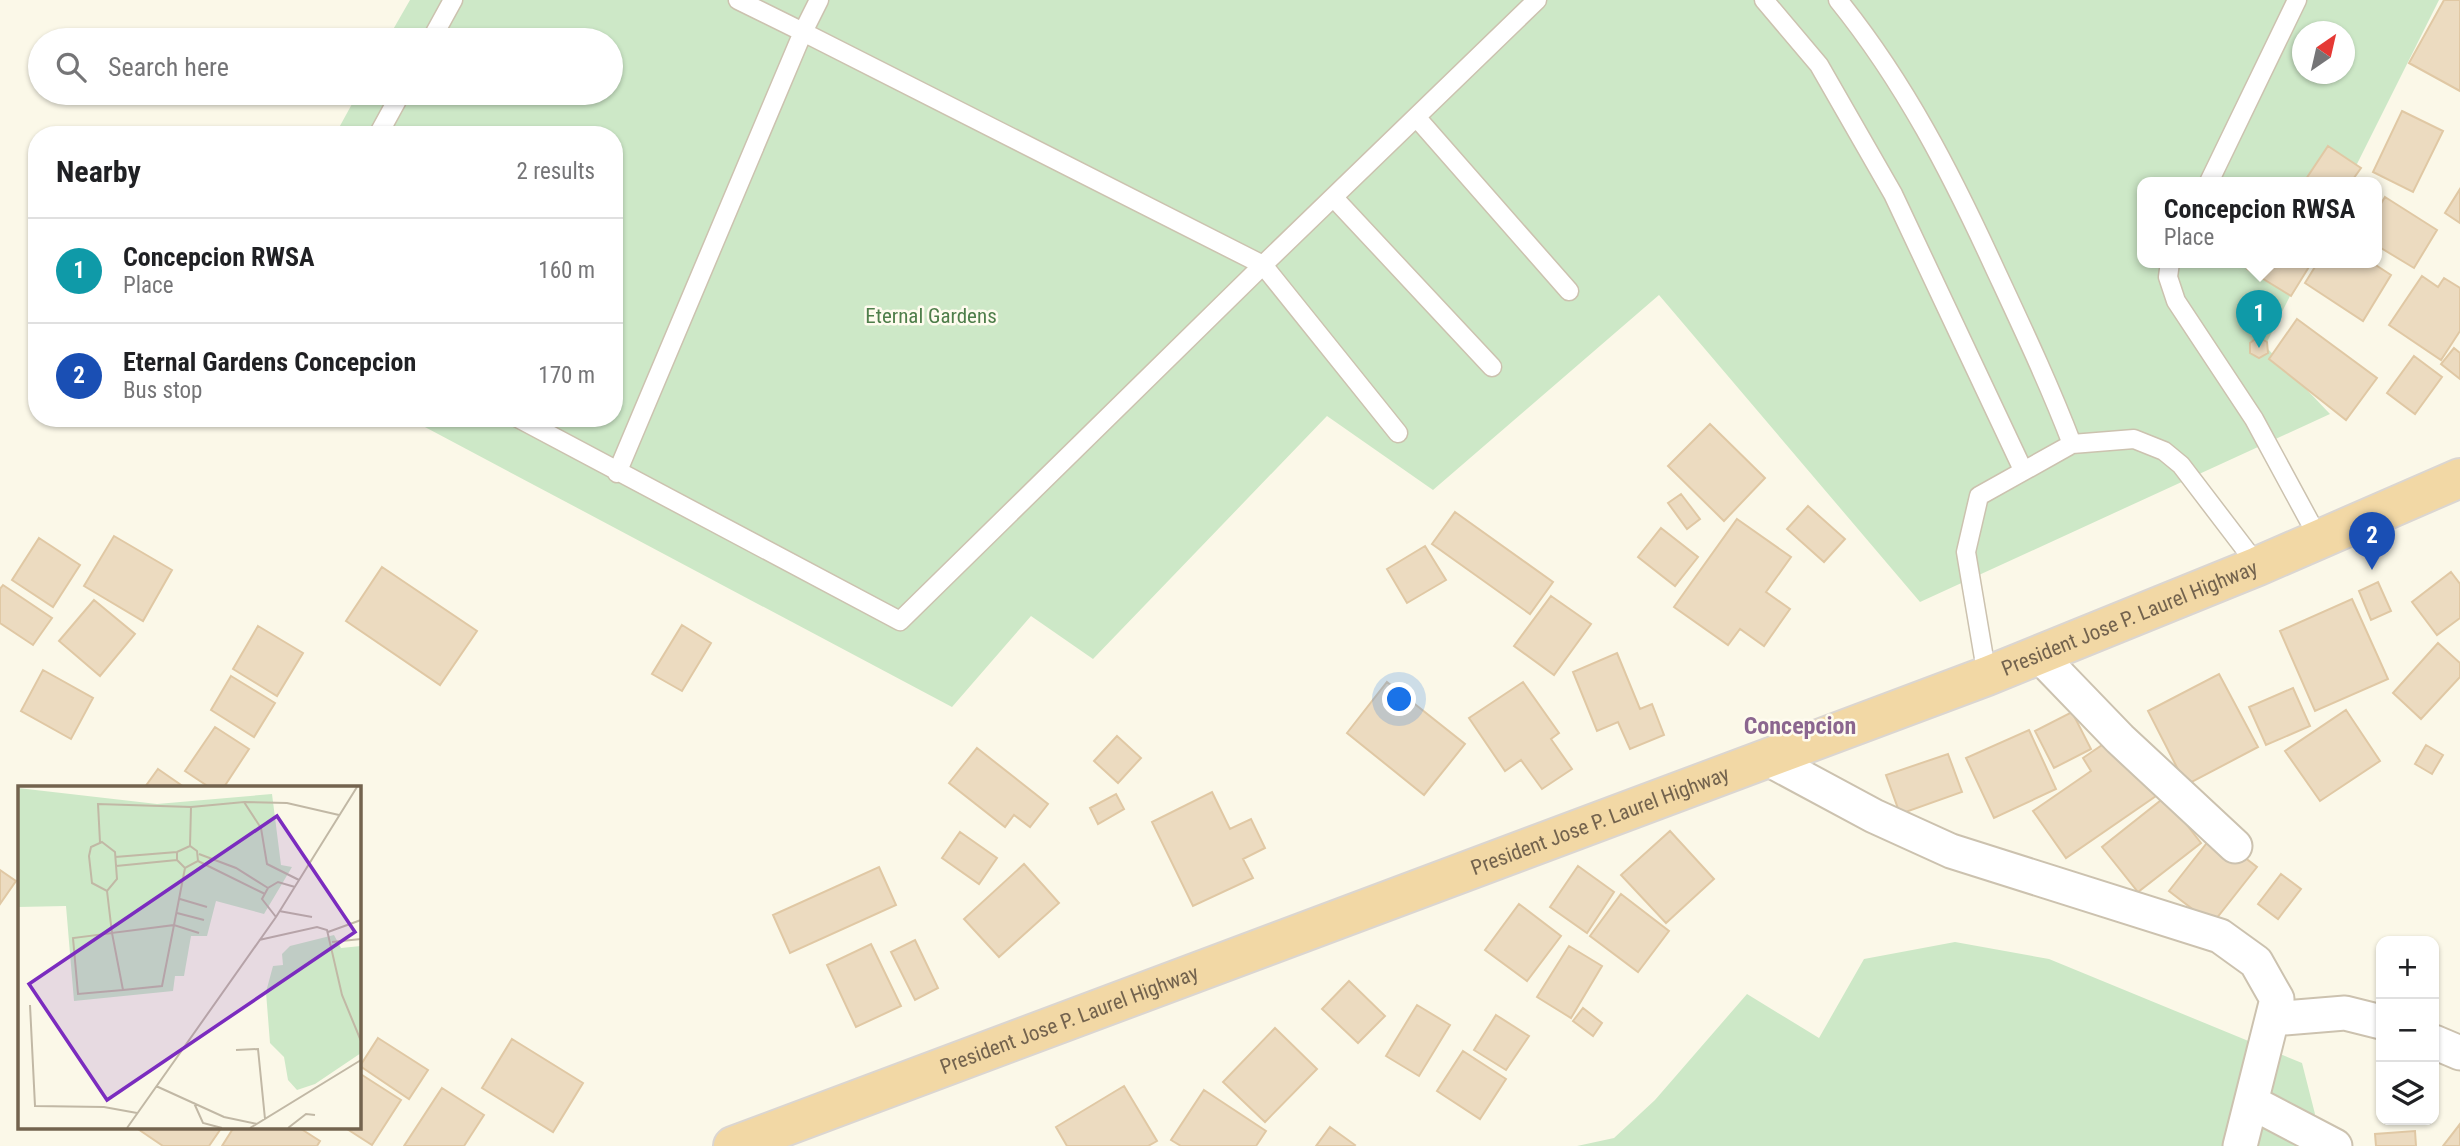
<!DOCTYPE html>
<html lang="en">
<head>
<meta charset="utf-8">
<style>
	body { margin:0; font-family:"Roboto Condensed",sans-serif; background:#f6f6f6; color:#202124 }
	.controls { position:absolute; right:21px; bottom:21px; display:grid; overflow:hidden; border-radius:14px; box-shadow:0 2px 5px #0004 }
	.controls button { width:63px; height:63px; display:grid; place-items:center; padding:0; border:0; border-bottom:2px solid #e0e0e0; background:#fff; color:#202124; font:35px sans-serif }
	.compass { position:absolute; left:2292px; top:21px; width:63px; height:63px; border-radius:50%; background:#fff; box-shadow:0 2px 5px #0004; rotate:34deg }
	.you { position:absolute; left:1400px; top:700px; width:24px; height:24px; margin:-18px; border:5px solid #fff; border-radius:50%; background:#1a73e8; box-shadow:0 0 0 10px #1a73e833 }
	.badge { display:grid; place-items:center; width:46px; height:46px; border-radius:50%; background:#111827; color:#fff; font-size:23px; font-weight:700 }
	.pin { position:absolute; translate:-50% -58px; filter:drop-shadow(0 2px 4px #0008) }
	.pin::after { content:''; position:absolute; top:37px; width:24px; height:21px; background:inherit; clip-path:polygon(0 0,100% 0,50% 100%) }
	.popup { position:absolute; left:2137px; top:177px; width:245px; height:91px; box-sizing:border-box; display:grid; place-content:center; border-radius:14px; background:#fff; filter:drop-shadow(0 2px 5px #0005); font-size:23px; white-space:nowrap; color:#757577 }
	.popup b { font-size:26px; color:#202124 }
	.popup::after { content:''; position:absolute; left:50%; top:100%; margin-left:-14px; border:14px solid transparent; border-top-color:#fff }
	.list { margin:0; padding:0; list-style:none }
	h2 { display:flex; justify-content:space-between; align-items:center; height:91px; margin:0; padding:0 28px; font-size:30px }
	h2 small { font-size:23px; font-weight:400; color:#757577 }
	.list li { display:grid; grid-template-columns:46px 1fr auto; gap:21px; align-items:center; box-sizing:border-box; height:105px; padding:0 28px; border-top:2px solid #e0e0e0 }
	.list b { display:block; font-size:26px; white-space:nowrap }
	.list p { margin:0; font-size:23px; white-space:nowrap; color:#757577 }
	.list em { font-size:23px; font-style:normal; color:#757577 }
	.icon { flex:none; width:38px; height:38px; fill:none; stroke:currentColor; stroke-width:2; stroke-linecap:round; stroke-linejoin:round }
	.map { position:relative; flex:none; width:2460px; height:1146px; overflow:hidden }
	.search { position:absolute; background:#fff; box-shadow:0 2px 5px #0004; left:28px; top:28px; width:595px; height:77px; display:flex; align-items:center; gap:18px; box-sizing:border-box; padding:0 24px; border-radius:38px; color:#757577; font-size:26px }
	.panel { position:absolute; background:#fff; box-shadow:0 2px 5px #0004; left:28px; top:126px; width:595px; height:301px; border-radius:28px }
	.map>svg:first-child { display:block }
</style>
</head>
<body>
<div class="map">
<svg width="2460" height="1146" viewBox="0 0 2460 1146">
	<rect width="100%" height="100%" fill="#fbf8e8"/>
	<path fill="#cde8c7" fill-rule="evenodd" d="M 410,0 L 2439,0 L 2348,182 L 2142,182 L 2142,262 L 2307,262 L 2265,346 L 2330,414 L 1920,602 L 1659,295 L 1433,490 L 1327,416 L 1093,659 L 1031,616 L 952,707 L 408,418 L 614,418 L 614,135 L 335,135 L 358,93 L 611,93 L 611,40 L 387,40 ZM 2302,32 L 2344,32 L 2344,74 L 2302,74 Z
		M 1955,942 L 2049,959 L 2302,1063 L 2315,1114 L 2302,1146 L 1577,1146 L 1614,1138 L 1655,1100 L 1747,994 L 1819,1038 L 1864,959 Z"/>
	<path fill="#ecdbc0" stroke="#e0c8a4" stroke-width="2" d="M 2444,0 L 2460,0 L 2460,91 L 2409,63 Z
		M 2402,111 L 2443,131 L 2413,192 L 2373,172 Z
		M 2328,146 L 2361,168 L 2351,182 L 2304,182 Z
		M 2460,189 L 2460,223 L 2445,213 Z
		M 2385,197 L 2437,230 L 2414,268 L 2376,245 L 2376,212 Z
		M 2251,262 L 2312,262 L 2291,296 L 2247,269 Z
		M 2318,262 L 2371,262 L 2391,275 L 2363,321 L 2305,283 Z
		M 2422,276 L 2438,287 L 2444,278 L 2460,288 L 2460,331 L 2441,360 L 2389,325 Z
		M 2297,319 L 2377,378 L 2346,420 L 2269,359 Z
		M 2258,337 L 2267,342 L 2268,353 L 2259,358 L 2250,353 L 2250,343 Z
		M 2454,348 L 2460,353 L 2460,379 L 2441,364 Z
		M 2414,356 L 2442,377 L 2415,414 L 2387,393 Z
		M 1710,424 L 1765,478 L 1724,521 L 1668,466 Z
		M 1681,494 L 1700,519 L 1687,529 L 1668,503 Z
		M 1808,506 L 1845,539 L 1824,562 L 1787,529 Z
		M 1455,512 L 1553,582 L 1530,614 L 1432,544 Z
		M 1737,519 L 1791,557 L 1766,592 L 1790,609 L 1764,646 L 1740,629 L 1728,645 L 1674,607 Z
		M 1661,528 L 1698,557 L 1675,586 L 1638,557 Z
		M 114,536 L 172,570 L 143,621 L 84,586 Z
		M 39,538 L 80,565 L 53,607 L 12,580 Z
		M 1425,546 L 1446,580 L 1407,603 L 1387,569 Z
		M 382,567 L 477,631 L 440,685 L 346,621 Z
		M 2451,572 L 2460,584 L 2460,618 L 2437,635 L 2412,602 Z
		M 2378,582 L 2391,611 L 2371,620 L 2359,591 Z
		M 3,585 L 52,618 L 33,645 L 0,623 L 0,589 Z
		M 1551,596 L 1591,624 L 1554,675 L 1514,646 Z
		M 2352,599 L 2388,679 L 2315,711 L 2280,631 Z
		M 94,600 L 135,634 L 100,676 L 59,641 Z
		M 682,625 L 711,643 L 682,691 L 652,674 Z
		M 258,626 L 303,653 L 277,696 L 233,669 Z
		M 2438,643 L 2460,663 L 2460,677 L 2421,719 L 2393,693 Z
		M 1617,653 L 1640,709 L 1652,704 L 1664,735 L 1630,749 L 1618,722 L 1597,731 L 1573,672 Z
		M 43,670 L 93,698 L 71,739 L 21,711 Z
		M 2219,674 L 2258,747 L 2186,785 L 2148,711 Z
		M 231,676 L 275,703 L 254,737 L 211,710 Z
		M 1387,682 L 1465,744 L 1424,795 L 1347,733 Z
		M 1523,682 L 1559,733 L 1551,739 L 1572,769 L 1542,789 L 1521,760 L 1505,771 L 1469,718 Z
		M 2293,688 L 2310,726 L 2266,745 L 2249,707 Z
		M 2346,710 L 2380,761 L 2320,801 L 2285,751 Z
		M 2072,712 L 2091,749 L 2054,768 L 2035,731 Z
		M 215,727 L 249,749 L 224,787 L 209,787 L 185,771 Z
		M 2029,730 L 2056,789 L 1994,818 L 1966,758 Z
		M 1117,736 L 1141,758 L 1118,783 L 1094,761 Z
		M 2108,741 L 2123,750 L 2156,796 L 2066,858 L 2033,811 L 2091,771 L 2083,758 Z
		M 2426,745 L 2443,755 L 2432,774 L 2415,764 Z
		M 977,748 L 1048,804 L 1030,827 L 1014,815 L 1005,827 L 949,783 Z
		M 1948,754 L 1962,792 L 1900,814 L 1886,775 Z
		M 158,769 L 184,787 L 145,787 Z
		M 1212,792 L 1230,829 L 1251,819 L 1265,848 L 1243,859 L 1253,878 L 1193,906 L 1152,822 Z
		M 1116,794 L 1124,809 L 1098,824 L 1090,808 Z
		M 2165,797 L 2201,843 L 2138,892 L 2102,847 Z
		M 1670,831 L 1714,879 L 1666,923 L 1621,875 Z
		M 960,832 L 997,858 L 979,884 L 942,858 Z
		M 2214,834 L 2257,867 L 2212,924 L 2169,891 Z
		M 1024,864 L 1059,903 L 999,957 L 964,919 Z
		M 1578,866 L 1614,892 L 1587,933 L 1550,907 Z
		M 879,867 L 896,905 L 790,953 L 773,915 Z
		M 0,870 L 16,881 L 0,904 Z
		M 2281,874 L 2301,889 L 2278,919 L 2258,904 Z
		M 1621,894 L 1669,931 L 1638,972 L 1590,936 Z
		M 1519,904 L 1561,936 L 1527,981 L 1485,950 Z
		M 915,940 L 938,988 L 915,1000 L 891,952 Z
		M 871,944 L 901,1006 L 856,1027 L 827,965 Z
		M 1569,946 L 1602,966 L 1571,1018 L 1537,997 Z
		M 1349,981 L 1385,1016 L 1358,1043 L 1322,1009 Z
		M 1417,1005 L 1450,1025 L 1419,1076 L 1386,1056 Z
		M 1583,1008 L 1602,1023 L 1593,1036 L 1573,1021 Z
		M 1496,1015 L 1529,1036 L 1506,1070 L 1474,1050 Z
		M 1275,1028 L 1317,1069 L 1265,1122 L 1223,1082 Z
		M 378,1038 L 428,1070 L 409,1099 L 360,1066 Z
		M 512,1039 L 583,1083 L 553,1132 L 482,1088 Z
		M 1463,1051 L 1506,1079 L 1480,1119 L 1437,1091 Z
		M 359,1073 L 401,1100 L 372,1145 L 344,1127 L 359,1127 Z
		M 1124,1086 L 1157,1141 L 1148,1146 L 1067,1146 L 1056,1127 Z
		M 442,1088 L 484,1115 L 464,1146 L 404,1146 Z
		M 1204,1090 L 1266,1131 L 1256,1146 L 1181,1146 L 1171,1140 Z
		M 2460,1124 L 2460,1146 L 2443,1146 Z
		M 135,1127 L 222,1127 L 209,1146 L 163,1146 Z
		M 234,1127 L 298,1127 L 320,1141 L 317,1146 L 222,1146 Z
		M 1330,1127 L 1355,1145 L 1354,1146 L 1316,1146 Z
		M 2415,1131 L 2416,1146 L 2376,1146 L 2375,1134 Z"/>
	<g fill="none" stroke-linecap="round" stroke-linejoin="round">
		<defs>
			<path id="service" d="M 819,0 L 803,32 L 1263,265 L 1537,0
				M 1764,0 L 1819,65 L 1893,194 L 2023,470
				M 1838,0 C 1905,83 1951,173 1995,269 C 2022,327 2049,384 2072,444
				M 431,40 L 453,0
				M 1417,118 L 1569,291
				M 378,135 L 401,93
				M 2209,182 L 2297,0
				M 1334,198 L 1492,367
				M 2170,262 L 2168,277 L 2176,301 L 2254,419 L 2319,539
				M 518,418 L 900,621 L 1263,265 L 1398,433
				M 617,473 L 803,32 L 738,0
				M 1987,676 L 1966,552 L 1979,496 L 2072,444 L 2134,439 L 2164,451 L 2181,465 L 2258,566"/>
			<path id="minor" d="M 2038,654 L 2120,739 L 2235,846
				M 1768,759 L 1874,816 L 1951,851 L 2220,936 L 2256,962 L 2277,999 L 2240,1146
				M 2272,1019 L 2345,1013 L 2381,1022
				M 2434,1042 L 2460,1053
				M 2253,1103 L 2335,1146"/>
			<g id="trunk">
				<path id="s1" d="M 733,1146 L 1987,676 L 2258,566 L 2460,478"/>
			</g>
		</defs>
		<use href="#service" stroke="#ccc2af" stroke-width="21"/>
		<use href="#minor" stroke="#ccc2af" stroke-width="37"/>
		<use href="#trunk" stroke="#dbd6d1" stroke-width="42"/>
		<use href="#service" stroke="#fff" stroke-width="18"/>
		<use href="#minor" stroke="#fff" stroke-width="33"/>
		<use href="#trunk" stroke="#f2d8a5" stroke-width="38"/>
	</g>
	<g text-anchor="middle" stroke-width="5" stroke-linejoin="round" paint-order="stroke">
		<g font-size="21" fill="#4e7e4a" stroke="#fefbee">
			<text x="931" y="323">Eternal Gardens</text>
		</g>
		<g font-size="21" fill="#73634e" stroke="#fefbee">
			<text dy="7" stroke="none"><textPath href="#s1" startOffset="1493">President Jose P. Laurel Highway</textPath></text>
			<text dy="7" stroke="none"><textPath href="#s1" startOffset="926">President Jose P. Laurel Highway</textPath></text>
			<text dy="7" stroke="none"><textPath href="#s1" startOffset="359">President Jose P. Laurel Highway</textPath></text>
		</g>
		<g font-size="24" font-weight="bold" fill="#8b668f" stroke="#fefbee">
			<text x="1800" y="734">Concepcion</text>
		</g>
	</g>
	<g transform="translate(18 786)">
		<rect width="343" height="343" fill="#fbf8e8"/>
		<path d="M 0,2 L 139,18 L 254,8 L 263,79 L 274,81 L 246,128 L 198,115 L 189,150 L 173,150 L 166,190 L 157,190 L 155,205 L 56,215 L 48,120 L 0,121 ZM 316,149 L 323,162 L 343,160 L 343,267 L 297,298 L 279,304 L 270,294 L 266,271 L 252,257 L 248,206 L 255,180 L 265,179 L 264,168 L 272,160 Z" fill="#cde8c7"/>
		<path fill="none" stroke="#c1b8a5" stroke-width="2" d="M 226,16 L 269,17 L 321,29M 173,21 L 226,16 L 243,42 L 249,78 L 281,94M 82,56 L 80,18 L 173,21 L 172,60M 84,56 L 97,66 L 99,93 L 89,105 L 74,97 L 71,70 L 73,61 ZM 181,68 L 218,82 L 250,102M 97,71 L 159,66 L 172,60 L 179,65 L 180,75 L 167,82 L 159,74 L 159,66M 180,75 L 247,108M 98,80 L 159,74M 89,105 L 94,147 L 156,139 L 167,82M 162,113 L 189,121M 261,125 L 294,131M 159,127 L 186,134M 258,131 L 244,113 L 250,102 L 260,96 L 277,101M 310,146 L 343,134M 241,154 L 299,141 L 309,144 L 324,209 L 343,255M 314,156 L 343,153M 105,204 L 94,147 L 55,152 L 60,208 L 105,204 L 144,200 L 156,139 L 181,147M 12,219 L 17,320 L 86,321 L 119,327M 218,264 L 240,263 L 247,333M 138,300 L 206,331 L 239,338M 176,317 L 185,337 L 204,342M 109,342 L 258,131 L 339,1M 232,342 L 343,274M 270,342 L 288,328 L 297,329"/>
		<path fill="#7b2cbf" fill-opacity="0.15" stroke="#7b2cbf" stroke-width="3.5" d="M 259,30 L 337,146 L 89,314 L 11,198 Z"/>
		<rect width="343" height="343" fill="none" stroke="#73634e" stroke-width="3.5"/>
	</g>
</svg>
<div class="controls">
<button>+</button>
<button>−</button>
<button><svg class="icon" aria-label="layers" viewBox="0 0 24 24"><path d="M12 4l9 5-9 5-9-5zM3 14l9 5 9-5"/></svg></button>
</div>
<svg class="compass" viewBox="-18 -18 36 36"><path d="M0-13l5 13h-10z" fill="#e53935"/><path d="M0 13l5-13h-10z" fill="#757577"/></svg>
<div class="you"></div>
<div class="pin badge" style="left:2259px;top:348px;background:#0f9aa8">1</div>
<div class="popup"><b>Concepcion RWSA</b>Place</div>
<div class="pin badge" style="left:2372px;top:570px;background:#1a4fb4">2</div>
<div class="search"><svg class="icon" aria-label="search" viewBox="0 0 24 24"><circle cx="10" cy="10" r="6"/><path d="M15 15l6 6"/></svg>Search here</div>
<section class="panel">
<h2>Nearby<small>2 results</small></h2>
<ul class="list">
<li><span class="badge" style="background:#0f9aa8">1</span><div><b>Concepcion RWSA</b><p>Place</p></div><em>160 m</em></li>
<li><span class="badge" style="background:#1a4fb4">2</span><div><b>Eternal Gardens Concepcion</b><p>Bus stop</p></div><em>170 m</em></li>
</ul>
</section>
</div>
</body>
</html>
